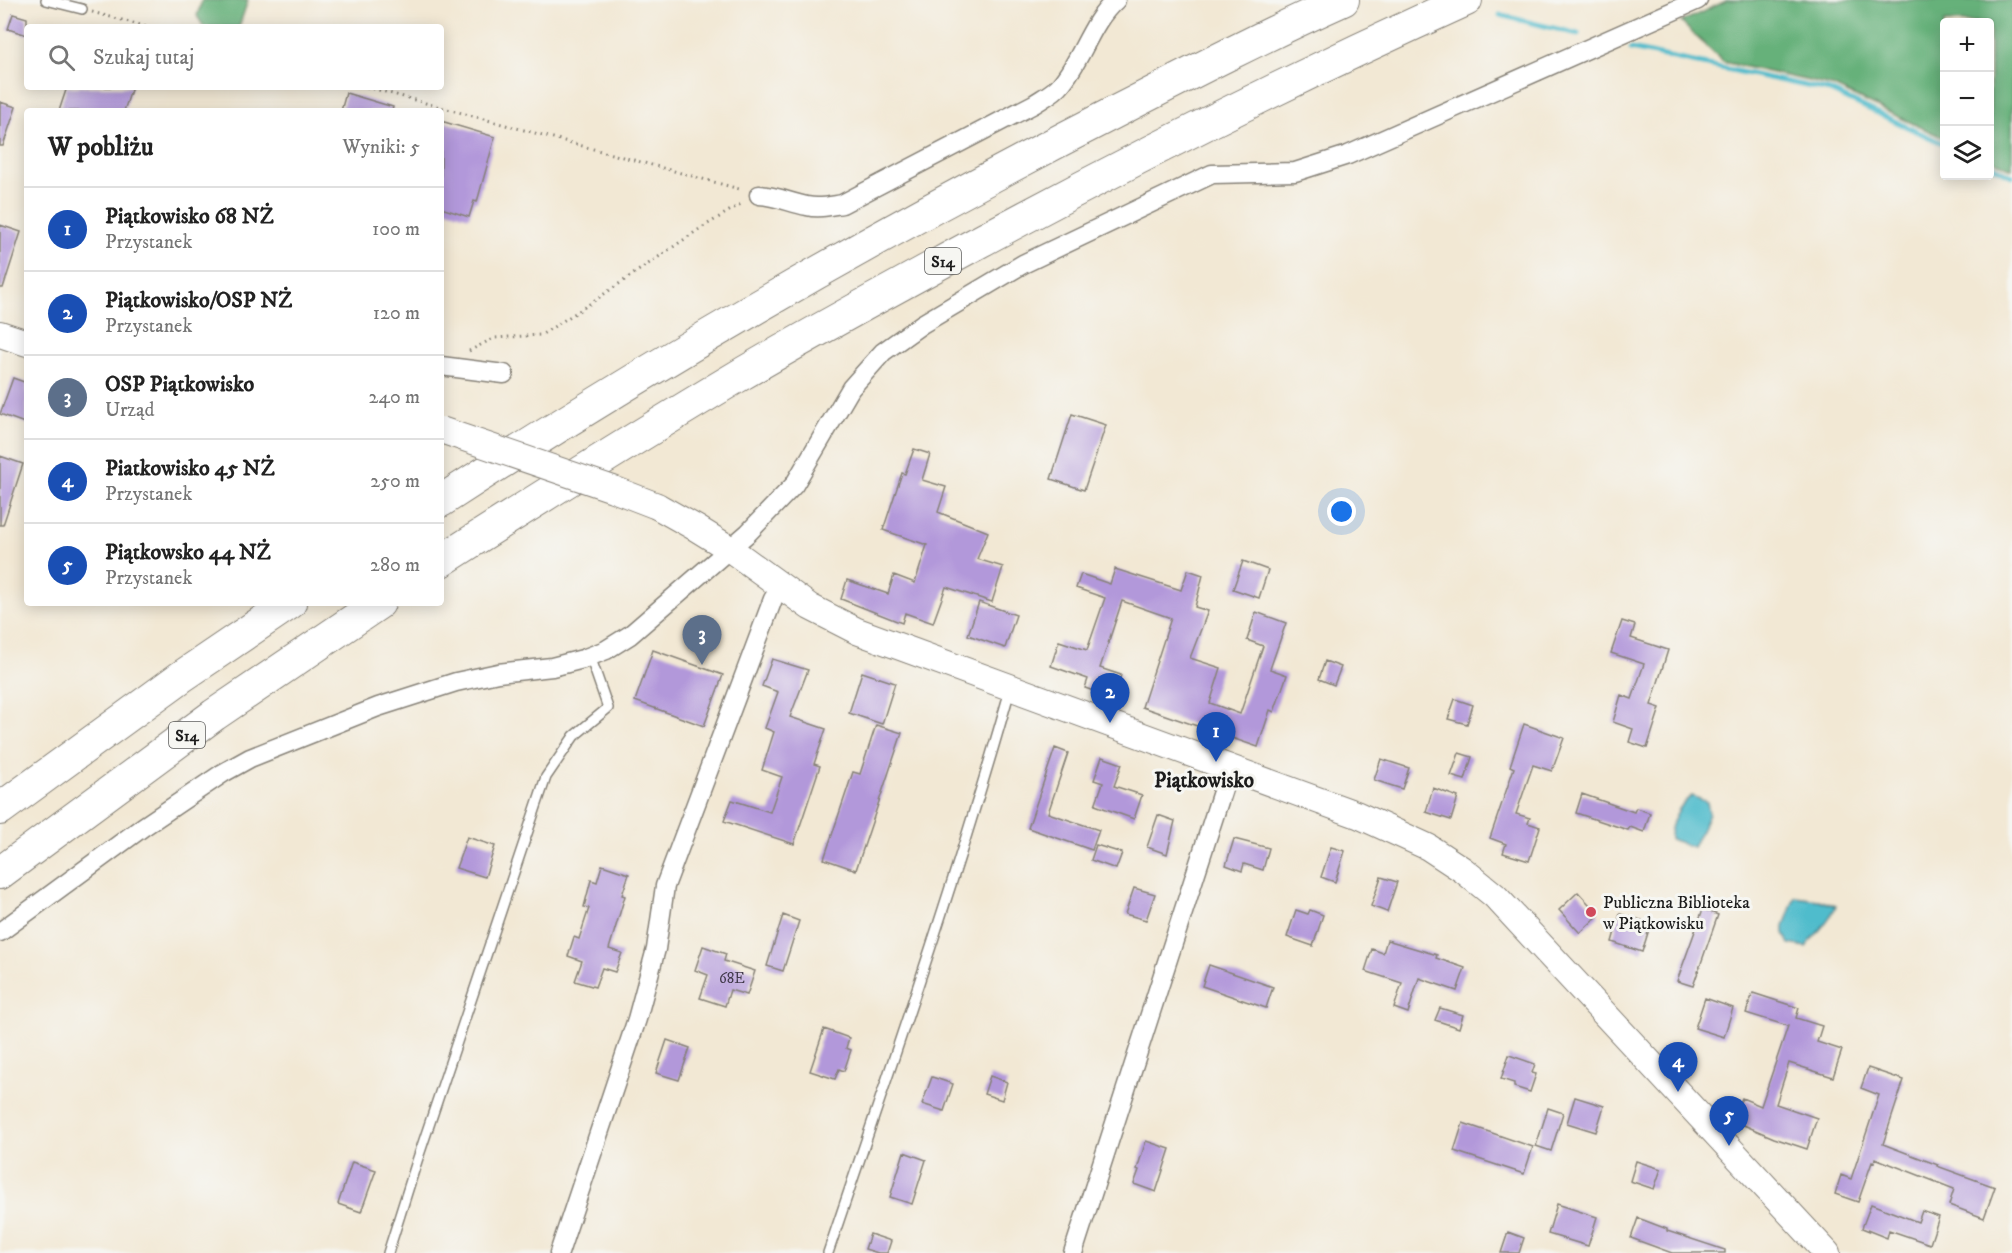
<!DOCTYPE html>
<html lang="pl">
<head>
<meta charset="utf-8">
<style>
	body { margin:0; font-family:"IM FELL DW Pica",serif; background:#f2f2f2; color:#222 }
	.controls { position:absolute; right:18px; top:18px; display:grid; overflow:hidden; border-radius:6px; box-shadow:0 3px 15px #0003 }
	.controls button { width:54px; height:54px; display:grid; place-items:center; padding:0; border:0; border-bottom:2px solid #e0e0e0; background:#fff; color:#222; font:30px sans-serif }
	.you { position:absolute; left:1342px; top:512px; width:21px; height:21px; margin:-15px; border:4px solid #fff; border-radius:50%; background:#1a73e8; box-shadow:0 0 0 9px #1a73e833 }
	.badge { display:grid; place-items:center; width:39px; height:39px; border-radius:50%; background:#1a73e8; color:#fff; font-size:20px; font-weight:700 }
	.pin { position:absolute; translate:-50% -50px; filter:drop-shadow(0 2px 3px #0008) }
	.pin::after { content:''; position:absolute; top:32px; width:21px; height:18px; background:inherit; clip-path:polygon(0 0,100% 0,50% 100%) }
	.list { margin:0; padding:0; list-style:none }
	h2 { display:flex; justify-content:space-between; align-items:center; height:78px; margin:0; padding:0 24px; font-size:26px }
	h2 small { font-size:20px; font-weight:400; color:#767676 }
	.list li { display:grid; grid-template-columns:39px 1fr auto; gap:18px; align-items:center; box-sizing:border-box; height:84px; padding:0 24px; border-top:2px solid #e0e0e0 }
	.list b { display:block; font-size:22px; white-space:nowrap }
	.list p { margin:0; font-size:20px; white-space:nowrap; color:#767676 }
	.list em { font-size:20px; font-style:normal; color:#767676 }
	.icon { flex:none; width:33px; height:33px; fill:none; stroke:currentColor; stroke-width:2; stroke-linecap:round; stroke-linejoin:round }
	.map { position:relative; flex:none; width:2012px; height:1253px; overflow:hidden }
	.search { position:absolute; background:#fff; box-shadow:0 3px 15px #0003; left:24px; top:24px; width:420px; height:66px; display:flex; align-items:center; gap:15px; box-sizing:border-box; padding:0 21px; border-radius:6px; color:#767676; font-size:22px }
	.panel { position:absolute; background:#fff; box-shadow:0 3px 15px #0003; left:24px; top:108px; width:420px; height:498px; border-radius:6px }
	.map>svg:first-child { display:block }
</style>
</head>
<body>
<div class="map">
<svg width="2012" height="1253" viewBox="0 0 2012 1253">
	<rect width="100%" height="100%" fill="#f6f6f2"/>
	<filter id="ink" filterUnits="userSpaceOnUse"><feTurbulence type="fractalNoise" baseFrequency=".0167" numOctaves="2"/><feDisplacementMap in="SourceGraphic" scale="12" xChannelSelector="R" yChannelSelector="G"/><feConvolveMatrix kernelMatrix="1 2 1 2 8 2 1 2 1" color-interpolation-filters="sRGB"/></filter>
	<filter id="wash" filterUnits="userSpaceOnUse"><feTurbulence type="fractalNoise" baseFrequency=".008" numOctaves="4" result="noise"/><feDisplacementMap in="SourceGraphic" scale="24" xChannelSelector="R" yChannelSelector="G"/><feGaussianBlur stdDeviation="1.35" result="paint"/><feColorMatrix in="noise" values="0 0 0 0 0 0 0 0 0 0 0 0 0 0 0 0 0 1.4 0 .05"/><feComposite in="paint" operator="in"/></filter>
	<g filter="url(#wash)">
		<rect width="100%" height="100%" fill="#f2e8d4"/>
		<path fill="#66b17a" stroke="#41664b" stroke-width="1.5" d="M 202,0 L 248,0 L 239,27 L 204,27 L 197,16 Z
			M 1728,0 L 2012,0 L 2012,169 L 1990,159 L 1990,22 L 1944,22 L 1944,138 L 1832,86 L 1723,62 L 1681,22 Z"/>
		<path fill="#50bccc" stroke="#366c74" stroke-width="1.5" d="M 1692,796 L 1707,802 L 1709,814 L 1693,847 L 1670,839 C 1670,823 1679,804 1692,796 Z
			M 1795,897 L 1819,900 L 1836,906 C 1829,922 1816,933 1806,947 L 1789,944 L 1784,933 L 1784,926 Z"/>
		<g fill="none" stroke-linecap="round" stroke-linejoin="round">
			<path stroke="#50bccc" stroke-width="5" d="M 1500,15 L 1578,34
				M 1631,49 L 1830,91 L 1944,144
				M 1990,165 L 2012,176"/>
		</g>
		<g id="blocks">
			<path fill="#b298da" d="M 13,14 L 27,18 L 27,35 L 8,29 Z
				M 67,87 L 132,87 L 124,111 L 59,111 Z
				M 346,93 L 393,107 L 392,111 L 341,111 Z
				M 0,102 L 16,107 L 3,146 L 0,146 Z
				M 441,121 L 495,137 L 477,202 L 474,201 L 469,217 L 441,208 Z
				M 0,225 L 21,232 L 3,288 L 0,288 Z
				M 13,378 L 27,383 L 27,424 L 0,414 Z
				M 1072,414 L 1106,425 L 1084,490 L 1051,479 Z
				M 914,449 L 930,454 L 922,480 L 946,487 L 938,512 L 988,532 L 977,559 L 1003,567 L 992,602 L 946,587 L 933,623 L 905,613 L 902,623 L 841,599 L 847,580 L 888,594 L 894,575 L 915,583 L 927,545 L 883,530 L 902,473 L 905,474 Z
				M 0,456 L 23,464 L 3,525 L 0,525 Z
				M 1243,561 L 1268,570 L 1259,598 L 1233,589 Z
				M 1115,569 L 1181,590 L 1188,570 L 1203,575 L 1195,607 L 1208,611 L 1190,658 L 1221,668 L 1210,703 L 1240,714 L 1263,646 L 1247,640 L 1256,612 L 1286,623 L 1270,669 L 1287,675 L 1274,712 L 1270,710 L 1258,747 L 1142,707 L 1171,618 L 1122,601 L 1100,668 L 1121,675 L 1114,698 L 1085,688 L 1088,679 L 1051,666 L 1059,641 L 1087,650 L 1105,598 L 1076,588 L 1081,574 L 1110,584 Z
				M 979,602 L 1016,615 L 1005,648 L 968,635 Z
				M 1622,621 L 1635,625 L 1631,638 L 1668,650 L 1651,705 L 1660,708 L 1647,748 L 1629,742 L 1633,729 L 1613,722 L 1621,695 L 1632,699 L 1644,664 L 1611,653 Z
				M 653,650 L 723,675 L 704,726 L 635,701 Z
				M 772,659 L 808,670 L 790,717 L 826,729 L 814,764 L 820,766 L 794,844 L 724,821 L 732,800 L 770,812 L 782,777 L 762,770 L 774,732 L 765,728 L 778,692 L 762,686 Z
				M 1325,661 L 1341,667 L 1334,685 L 1319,679 Z
				M 862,672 L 895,683 L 882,724 L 849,713 Z
				M 1455,699 L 1473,705 L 1467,724 L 1448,719 Z
				M 1524,724 L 1564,738 L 1552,771 L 1533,765 L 1516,814 L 1530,818 L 1528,823 L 1540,827 L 1529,861 L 1503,853 L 1506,844 L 1490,838 L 1514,768 L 1510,766 Z
				M 876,725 L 902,733 L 856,870 L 824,859 L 853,772 L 860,774 Z
				M 1055,748 L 1068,753 L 1048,813 L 1099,830 L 1092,850 L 1028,828 Z
				M 1459,753 L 1472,757 L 1465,780 L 1451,776 Z
				M 1102,757 L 1122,764 L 1114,786 L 1142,795 L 1134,819 L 1095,805 L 1103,783 L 1094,780 Z
				M 1381,759 L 1409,768 L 1402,789 L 1374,780 Z
				M 1433,788 L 1458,797 L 1451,820 L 1426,812 Z
				M 1582,794 L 1634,812 L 1636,808 L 1650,813 L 1644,832 L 1630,827 L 1628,830 L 1576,813 Z
				M 1158,815 L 1175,821 L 1167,854 L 1147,847 Z
				M 467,837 L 495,846 L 485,877 L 456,868 Z
				M 1234,839 L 1269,848 L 1263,870 L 1244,864 L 1242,871 L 1226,865 Z
				M 1096,845 L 1122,853 L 1116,869 L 1091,860 Z
				M 1331,847 L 1345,851 L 1335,882 L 1321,877 Z
				M 602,865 L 629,874 L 622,895 L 625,896 L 609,949 L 622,953 L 615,972 L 602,968 L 595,987 L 575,981 L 582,961 L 568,956 L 574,937 L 579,939 L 589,908 L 584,907 L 591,880 L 597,882 Z
				M 1381,877 L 1397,882 L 1387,912 L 1371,906 Z
				M 1134,888 L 1155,894 L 1146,920 L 1125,914 Z
				M 1578,892 L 1599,915 L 1580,933 L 1559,910 Z
				M 1703,909 L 1718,915 L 1693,986 L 1677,981 Z
				M 1296,910 L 1308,914 L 1310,910 L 1323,915 L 1313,946 L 1287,937 Z
				M 1620,914 L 1651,923 L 1642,952 L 1612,942 Z
				M 783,915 L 799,921 L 783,971 L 767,966 Z
				M 1387,940 L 1437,955 L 1436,958 L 1465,968 L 1457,991 L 1419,978 L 1408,1013 L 1394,1008 L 1402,983 L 1365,971 L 1372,949 L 1383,953 Z
				M 703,946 L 726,954 L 724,961 L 755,971 L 747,995 L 730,990 L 725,1006 L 700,998 L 708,975 L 695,970 Z
				M 1209,965 L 1273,987 L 1266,1008 L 1202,986 Z
				M 1753,993 L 1799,1008 L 1796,1018 L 1822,1026 L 1817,1042 L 1842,1050 L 1833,1077 L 1789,1063 L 1776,1104 L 1817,1118 L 1807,1149 L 1774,1138 L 1732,1120 L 1742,1098 L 1761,1106 L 1788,1026 L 1746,1013 Z
				M 1705,998 L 1733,1008 L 1724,1037 L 1695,1028 Z
				M 1440,1008 L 1463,1015 L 1459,1028 L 1435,1020 Z
				M 824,1029 L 849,1038 L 846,1048 L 851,1050 L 844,1071 L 839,1069 L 835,1079 L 810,1071 Z
				M 667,1040 L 690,1048 L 679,1080 L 656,1073 Z
				M 1509,1055 L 1535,1064 L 1532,1073 L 1536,1074 L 1530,1092 L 1514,1087 L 1514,1083 L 1501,1079 Z
				M 1868,1068 L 1904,1080 L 1883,1144 L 1938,1165 L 1937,1166 L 1995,1187 L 1984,1218 L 1949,1205 L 1954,1189 L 1875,1158 L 1874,1163 L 1872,1162 L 1858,1202 L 1835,1194 L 1841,1175 L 1851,1179 L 1879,1095 L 1861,1088 Z
				M 990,1076 L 1007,1082 L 1002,1100 L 984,1094 Z
				M 932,1077 L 953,1084 L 944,1111 L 922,1104 Z
				M 1575,1097 L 1604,1106 L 1596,1132 L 1567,1123 Z
				M 1548,1108 L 1563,1113 L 1551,1151 L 1536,1146 Z
				M 1463,1123 L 1533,1147 L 1524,1174 L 1454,1151 Z
				M 1146,1141 L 1170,1149 L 1156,1192 L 1134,1184 L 1139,1170 L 1137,1169 Z
				M 904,1152 L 926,1160 L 912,1204 L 890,1197 Z
				M 1636,1161 L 1661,1169 L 1654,1189 L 1630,1181 Z
				M 352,1162 L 376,1170 L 361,1212 L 338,1204 Z
				M 1557,1204 L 1597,1217 L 1588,1246 L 1548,1234 Z
				M 1871,1204 L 1918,1222 L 1922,1211 L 1939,1217 L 1930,1244 L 1889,1230 L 1887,1238 L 1862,1228 Z
				M 1638,1218 L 1667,1229 L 1667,1231 L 1725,1250 L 1725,1253 L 1672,1253 L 1631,1238 Z
				M 1508,1232 L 1524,1238 L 1519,1253 L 1501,1253 Z
				M 870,1234 L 891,1241 L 887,1253 L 878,1253 L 865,1249 Z"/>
		</g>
	</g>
	<g filter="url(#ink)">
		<use href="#blocks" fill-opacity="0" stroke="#878278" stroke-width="1.5"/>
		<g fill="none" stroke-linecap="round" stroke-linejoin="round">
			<defs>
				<path id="lane" d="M 46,0 L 82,9
					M 388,1253 L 417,1161 L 546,777 L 574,736 L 608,708 L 590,656
					M 828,1253 C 891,1066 956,880 1010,690"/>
				<path id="street" d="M 759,195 C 777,196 791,203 807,206 C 819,209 830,206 842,204 L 1034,104 C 1043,98 1055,92 1061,84 C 1083,58 1090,23 1116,0
					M 441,366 L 504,374
					M 0,932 L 143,827 L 223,773 L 250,758 L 378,707 L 456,682 L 498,673 L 552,667 L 583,659 L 606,650 L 630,635 L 748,533 L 794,485 L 851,388 L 883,352 L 922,324 L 1023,264 L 1212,174 L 1295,172 L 1348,155 L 1698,0
					M 559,1253 L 637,1019 L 656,949 L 665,886 L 773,599
					M 1073,1253 L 1230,767"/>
				<path id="secondary" d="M 0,334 L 27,343
					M 657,506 L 696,528 L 730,549 L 810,607 L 857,631 L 1358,815 L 1428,847 L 1463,870 L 1495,896 L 1827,1253"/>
				<path id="highway" d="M 441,501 C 660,359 886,229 1119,110 C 1193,72 1267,34 1343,0
					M 441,561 C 538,499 636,437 735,378 C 811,333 889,291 966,249 C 1130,160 1296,77 1466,0
					M 0,809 L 181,677 L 290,603
					M 0,873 L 214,715 L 379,603"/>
			</defs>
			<use href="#lane" stroke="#878278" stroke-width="12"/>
			<use href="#street" stroke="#878278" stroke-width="21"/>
			<use href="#secondary" stroke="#878278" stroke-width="28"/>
			<use href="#highway" stroke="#878278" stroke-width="34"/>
			<path stroke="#878278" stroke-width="3" stroke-dasharray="1.5 4.5" stroke-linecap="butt" d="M 92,12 L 148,27
				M 367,87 L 743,190
				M 469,351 L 494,338 L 541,335 L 591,303 L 698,230 L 744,202"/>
			<use href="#lane" stroke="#fff" stroke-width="9"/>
			<use href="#street" stroke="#fff" stroke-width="18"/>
			<use href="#secondary" stroke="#fff" stroke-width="26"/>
			<use href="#highway" stroke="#fff" stroke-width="32"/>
			<defs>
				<path id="secondary-bridge" d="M 441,430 L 613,489 L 657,506"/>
			</defs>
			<use href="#secondary-bridge" stroke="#878278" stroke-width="28" stroke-linecap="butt"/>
			<use href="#secondary-bridge" stroke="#fff" stroke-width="26"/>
		</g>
	</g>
	<circle fill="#d1495b" stroke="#f6f6f2" stroke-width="2" cx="1591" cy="912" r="6"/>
	<g text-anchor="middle" stroke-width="6" stroke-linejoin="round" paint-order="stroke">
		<g font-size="15" fill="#423b4c">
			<text x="732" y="983">68E</text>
		</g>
		<g fill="#f6f6f2" stroke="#5d5d5c" stroke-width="1.5">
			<rect x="925" y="248" width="36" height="26" rx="4.5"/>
			<rect x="169" y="722" width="36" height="26" rx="4.5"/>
		</g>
		<g font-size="16" font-weight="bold" fill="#1c1c1c">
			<text x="943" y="267">S14</text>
			<text x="187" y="741">S14</text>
		</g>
		<g font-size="18" fill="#1c1c1c" stroke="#f6f6f2" text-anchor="start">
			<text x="1603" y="908">Publiczna Biblioteka<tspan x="1603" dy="21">w Piątkowisku</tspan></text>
		</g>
		<g font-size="21" font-weight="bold" fill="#1c1c1c" stroke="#f6f6f2">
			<text x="1204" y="787">Piątkowisko</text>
		</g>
	</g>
</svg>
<div class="controls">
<button>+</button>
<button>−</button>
<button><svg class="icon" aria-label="layers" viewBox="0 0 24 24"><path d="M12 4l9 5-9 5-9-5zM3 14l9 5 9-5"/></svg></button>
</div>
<div class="you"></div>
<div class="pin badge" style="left:1216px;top:762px;background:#1a4fb4">1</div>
<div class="pin badge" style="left:1110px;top:723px;background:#1a4fb4">2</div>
<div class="pin badge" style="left:702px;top:665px;background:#5c6f8a">3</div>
<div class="pin badge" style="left:1678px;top:1092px;background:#1a4fb4">4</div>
<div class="pin badge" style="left:1729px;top:1146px;background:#1a4fb4">5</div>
<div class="search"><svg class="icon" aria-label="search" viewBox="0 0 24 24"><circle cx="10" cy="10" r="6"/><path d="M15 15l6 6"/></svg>Szukaj tutaj</div>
<section class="panel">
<h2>W pobliżu<small>Wyniki: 5</small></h2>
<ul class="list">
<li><span class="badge" style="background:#1a4fb4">1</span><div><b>Piątkowisko 68 NŻ</b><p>Przystanek</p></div><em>100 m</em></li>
<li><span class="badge" style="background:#1a4fb4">2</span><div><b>Piątkowisko/OSP NŻ</b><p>Przystanek</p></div><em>120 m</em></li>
<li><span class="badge" style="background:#5c6f8a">3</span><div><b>OSP Piątkowisko</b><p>Urząd</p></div><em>240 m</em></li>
<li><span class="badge" style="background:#1a4fb4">4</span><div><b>Piatkowisko 45 NŻ</b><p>Przystanek</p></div><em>250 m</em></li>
<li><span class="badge" style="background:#1a4fb4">5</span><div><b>Piątkowsko 44 NŻ</b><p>Przystanek</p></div><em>280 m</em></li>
</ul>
</section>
</div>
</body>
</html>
